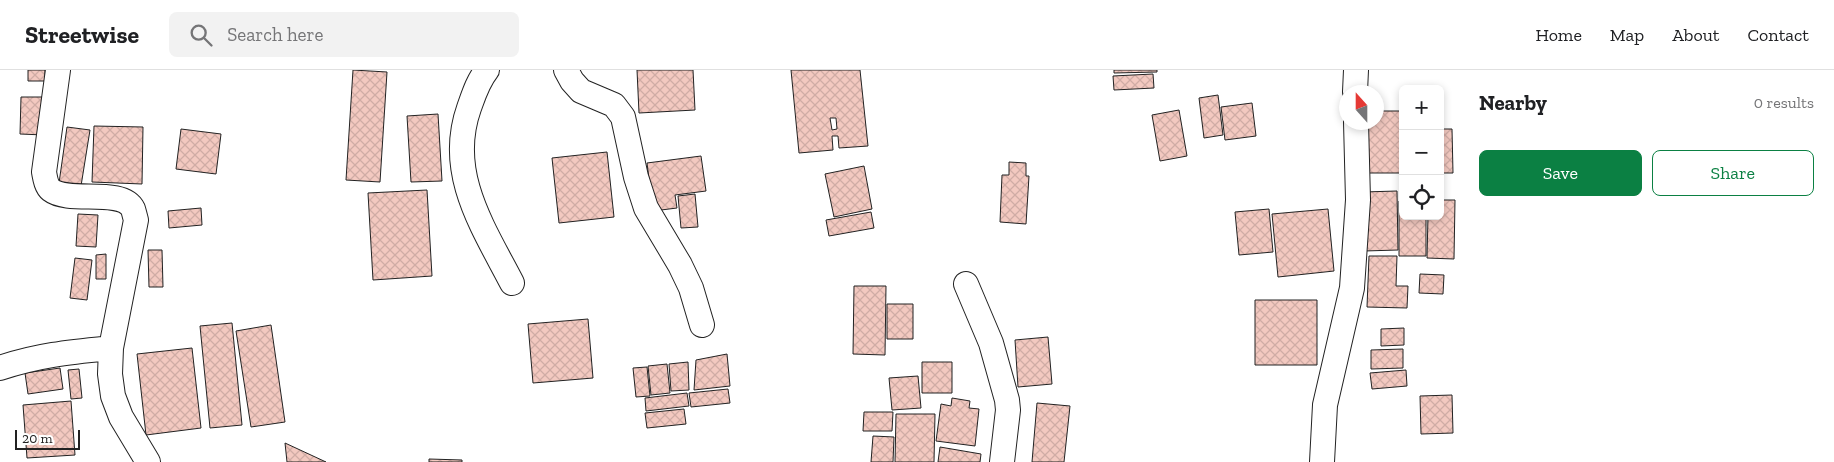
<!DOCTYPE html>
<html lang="en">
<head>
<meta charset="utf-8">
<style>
	body { margin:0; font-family:"Zilla Slab",serif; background:#f2f2f2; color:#202124 }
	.controls { position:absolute; right:15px; top:15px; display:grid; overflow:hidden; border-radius:8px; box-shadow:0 2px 8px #0003 }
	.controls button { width:45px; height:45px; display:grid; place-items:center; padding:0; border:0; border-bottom:1px solid #e0e0e0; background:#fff; color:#202124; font:25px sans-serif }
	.compass { position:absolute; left:1339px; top:15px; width:45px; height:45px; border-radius:50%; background:#fff; box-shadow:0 2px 8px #0003; rotate:339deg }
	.scale { position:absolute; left:15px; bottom:12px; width:65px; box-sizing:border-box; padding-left:5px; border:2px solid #222; border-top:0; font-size:14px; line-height:18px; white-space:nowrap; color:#222; -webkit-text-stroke:4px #fff; paint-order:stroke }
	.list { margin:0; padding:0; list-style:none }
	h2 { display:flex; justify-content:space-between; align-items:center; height:65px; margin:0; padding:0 20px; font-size:21px }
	h2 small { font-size:16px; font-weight:400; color:#757577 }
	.actions { display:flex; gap:10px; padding:15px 20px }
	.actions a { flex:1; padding:11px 0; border:1px solid #0b8043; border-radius:8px; text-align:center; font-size:18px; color:#0b8043 }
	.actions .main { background:#0b8043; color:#fff }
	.icon { flex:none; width:28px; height:28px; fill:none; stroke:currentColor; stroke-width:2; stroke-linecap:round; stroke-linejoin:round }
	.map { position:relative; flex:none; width:1459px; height:392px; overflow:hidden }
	header { display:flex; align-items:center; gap:30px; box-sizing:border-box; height:70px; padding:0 25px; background:#fff; border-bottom:1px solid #e0e0e0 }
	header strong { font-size:24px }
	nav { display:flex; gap:28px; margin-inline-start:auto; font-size:18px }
	.search { width:350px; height:45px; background:#f2f2f2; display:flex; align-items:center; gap:12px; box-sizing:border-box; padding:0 18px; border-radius:8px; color:#757577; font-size:19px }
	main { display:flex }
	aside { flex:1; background:#fff }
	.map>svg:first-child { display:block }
</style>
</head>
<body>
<header>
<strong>Streetwise</strong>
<div class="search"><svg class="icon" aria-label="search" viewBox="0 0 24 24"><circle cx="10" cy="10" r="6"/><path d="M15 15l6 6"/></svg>Search here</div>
<nav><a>Home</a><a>Map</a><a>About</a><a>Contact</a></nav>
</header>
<main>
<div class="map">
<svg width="1459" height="392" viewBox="0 0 1459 392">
	<defs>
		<pattern id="building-cross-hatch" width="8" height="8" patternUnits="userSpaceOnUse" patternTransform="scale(1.25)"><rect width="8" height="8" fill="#f3c9c0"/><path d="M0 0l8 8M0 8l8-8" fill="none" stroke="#d0aca5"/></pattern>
	</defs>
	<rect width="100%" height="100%" fill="#fff"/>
	<path fill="url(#building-cross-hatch)" stroke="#222" fill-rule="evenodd" d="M 28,0 L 45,0 L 45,11 L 28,11 Z
		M 353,0 L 387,2 L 380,112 L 346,110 Z
		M 637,0 L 693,0 L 695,40 L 639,43 Z
		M 791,0 L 860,0 L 868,76 L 839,78 L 838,66 L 832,66 L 833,80 L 799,83 ZM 830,48 L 836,48 L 837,59 L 832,60 Z
		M 1114,0 L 1157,0 L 1157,2 L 1114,3 Z
		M 1153,4 L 1154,18 L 1114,20 L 1113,6 Z
		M 1218,25 L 1223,65 L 1204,68 L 1199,28 Z
		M 21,27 L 45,27 L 44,65 L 20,64 Z
		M 1252,33 L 1256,66 L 1225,70 L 1221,37 Z
		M 1179,40 L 1187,86 L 1160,91 L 1152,45 Z
		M 1376,41 L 1403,41 L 1403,103 L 1362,103 L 1363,52 L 1376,52 Z
		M 438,44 L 442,111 L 411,112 L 407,46 Z
		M 94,56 L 143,57 L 142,114 L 92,112 Z
		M 67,57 L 90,60 L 81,116 L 59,113 Z
		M 181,59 L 221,64 L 216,104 L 176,99 Z
		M 1440,59 L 1452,59 L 1453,103 L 1440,103 Z
		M 607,82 L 614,147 L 559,153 L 552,88 Z
		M 701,86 L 706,121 L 675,125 L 677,138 L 653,141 L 647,93 Z
		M 1009,92 L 1026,93 L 1026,106 L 1029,106 L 1026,154 L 1000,152 L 1002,105 L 1009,105 Z
		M 864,96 L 872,139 L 834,147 L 825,104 Z
		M 427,120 L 432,206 L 373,210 L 368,123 Z
		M 1397,121 L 1398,180 L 1364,181 L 1363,122 Z
		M 695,124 L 698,157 L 681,158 L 678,126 Z
		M 1440,130 L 1455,130 L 1454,189 L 1427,188 L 1428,146 L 1440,146 Z
		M 1399,131 L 1403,131 L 1403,146 L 1426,146 L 1426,186 L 1399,186 Z
		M 201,138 L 202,155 L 169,158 L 168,141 Z
		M 1269,139 L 1273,182 L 1239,185 L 1235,142 Z
		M 1328,139 L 1334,201 L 1278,207 L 1272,144 Z
		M 871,142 L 874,158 L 829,166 L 826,150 Z
		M 78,144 L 98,145 L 96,177 L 76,176 Z
		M 148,180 L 162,180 L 163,217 L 149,217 Z
		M 106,184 L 106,209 L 96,209 L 96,185 Z
		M 1369,186 L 1397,186 L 1396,216 L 1408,216 L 1407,238 L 1367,237 Z
		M 75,188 L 92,190 L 87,230 L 70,228 Z
		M 1420,204 L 1444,205 L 1443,224 L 1419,223 Z
		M 854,216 L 886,216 L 885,285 L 853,284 Z
		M 1255,230 L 1317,230 L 1317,295 L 1255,295 Z
		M 887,234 L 913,234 L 913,269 L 887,269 Z
		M 588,249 L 593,308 L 533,313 L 528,254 Z
		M 232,253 L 242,355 L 210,358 L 200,256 Z
		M 271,255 L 285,352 L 251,357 L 236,261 Z
		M 1404,258 L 1404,275 L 1381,276 L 1381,259 Z
		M 1048,267 L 1052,314 L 1018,317 L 1015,270 Z
		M 192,278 L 201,358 L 146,365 L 137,284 Z
		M 1403,279 L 1403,298 L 1371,299 L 1371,280 Z
		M 727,284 L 730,316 L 694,320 L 696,290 Z
		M 688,292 L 689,320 L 671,321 L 669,294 Z
		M 922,292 L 952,292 L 952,323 L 922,323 Z
		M 667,294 L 670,323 L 651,325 L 648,296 Z
		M 647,297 L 650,326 L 636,327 L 633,298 Z
		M 60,298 L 63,319 L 28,324 L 25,303 Z
		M 79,299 L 82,328 L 71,329 L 68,300 Z
		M 1406,300 L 1407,316 L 1372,319 L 1370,303 Z
		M 918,306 L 921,338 L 892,340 L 889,308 Z
		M 728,319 L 730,333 L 691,337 L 689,323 Z
		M 687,323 L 689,336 L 646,341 L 645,328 Z
		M 1452,325 L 1453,363 L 1421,364 L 1420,326 Z
		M 952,328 L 970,331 L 969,338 L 979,339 L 975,376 L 936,371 L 941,334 L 951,336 Z
		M 71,331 L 75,385 L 27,388 L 23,335 Z
		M 1037,333 L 1070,336 L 1064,392 L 1032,392 Z
		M 684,339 L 686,354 L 647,358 L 645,343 Z
		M 864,342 L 893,342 L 892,361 L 863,361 Z
		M 896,344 L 935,344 L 934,392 L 895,392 Z
		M 873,366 L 894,367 L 893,392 L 871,392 Z
		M 285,373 L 326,392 L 287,392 Z
		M 940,377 L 981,384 L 980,392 L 938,392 Z
		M 429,389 L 462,390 L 462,392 L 429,392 Z"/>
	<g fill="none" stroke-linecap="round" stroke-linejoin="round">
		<defs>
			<path id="minor" d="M 58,0 L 44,102 C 45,107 46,116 51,120 C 69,134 122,117 133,139 C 134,142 135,147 136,150 L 111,278 L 110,304 L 113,326 L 121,347 L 148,392
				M 487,0 C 478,11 474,24 469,38 C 446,103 483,157 512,213
				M 566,0 L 572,11 L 581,21 L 614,35 L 623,47 L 636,107 L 646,138 L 680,195 L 691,218 L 702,255
				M 1355,22 L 1356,0
				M 966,214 L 991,273 L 1007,330 L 1008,340 L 1002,392
				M 0,298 C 38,285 71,282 111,278
				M 1322,392 L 1325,335 L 1352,218 L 1358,130 L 1356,52"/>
		</defs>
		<use href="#minor" stroke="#222" stroke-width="26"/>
		<use href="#minor" stroke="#fff" stroke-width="24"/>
	</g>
</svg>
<div class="controls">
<button>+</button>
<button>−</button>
<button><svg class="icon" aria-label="locate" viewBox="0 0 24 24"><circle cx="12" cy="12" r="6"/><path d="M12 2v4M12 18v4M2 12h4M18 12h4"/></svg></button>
</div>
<svg class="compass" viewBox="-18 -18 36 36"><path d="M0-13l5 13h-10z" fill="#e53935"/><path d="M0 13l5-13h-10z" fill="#757577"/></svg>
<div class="scale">20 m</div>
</div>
<aside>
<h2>Nearby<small>0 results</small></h2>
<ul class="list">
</ul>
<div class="actions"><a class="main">Save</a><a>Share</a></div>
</aside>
</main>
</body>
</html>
